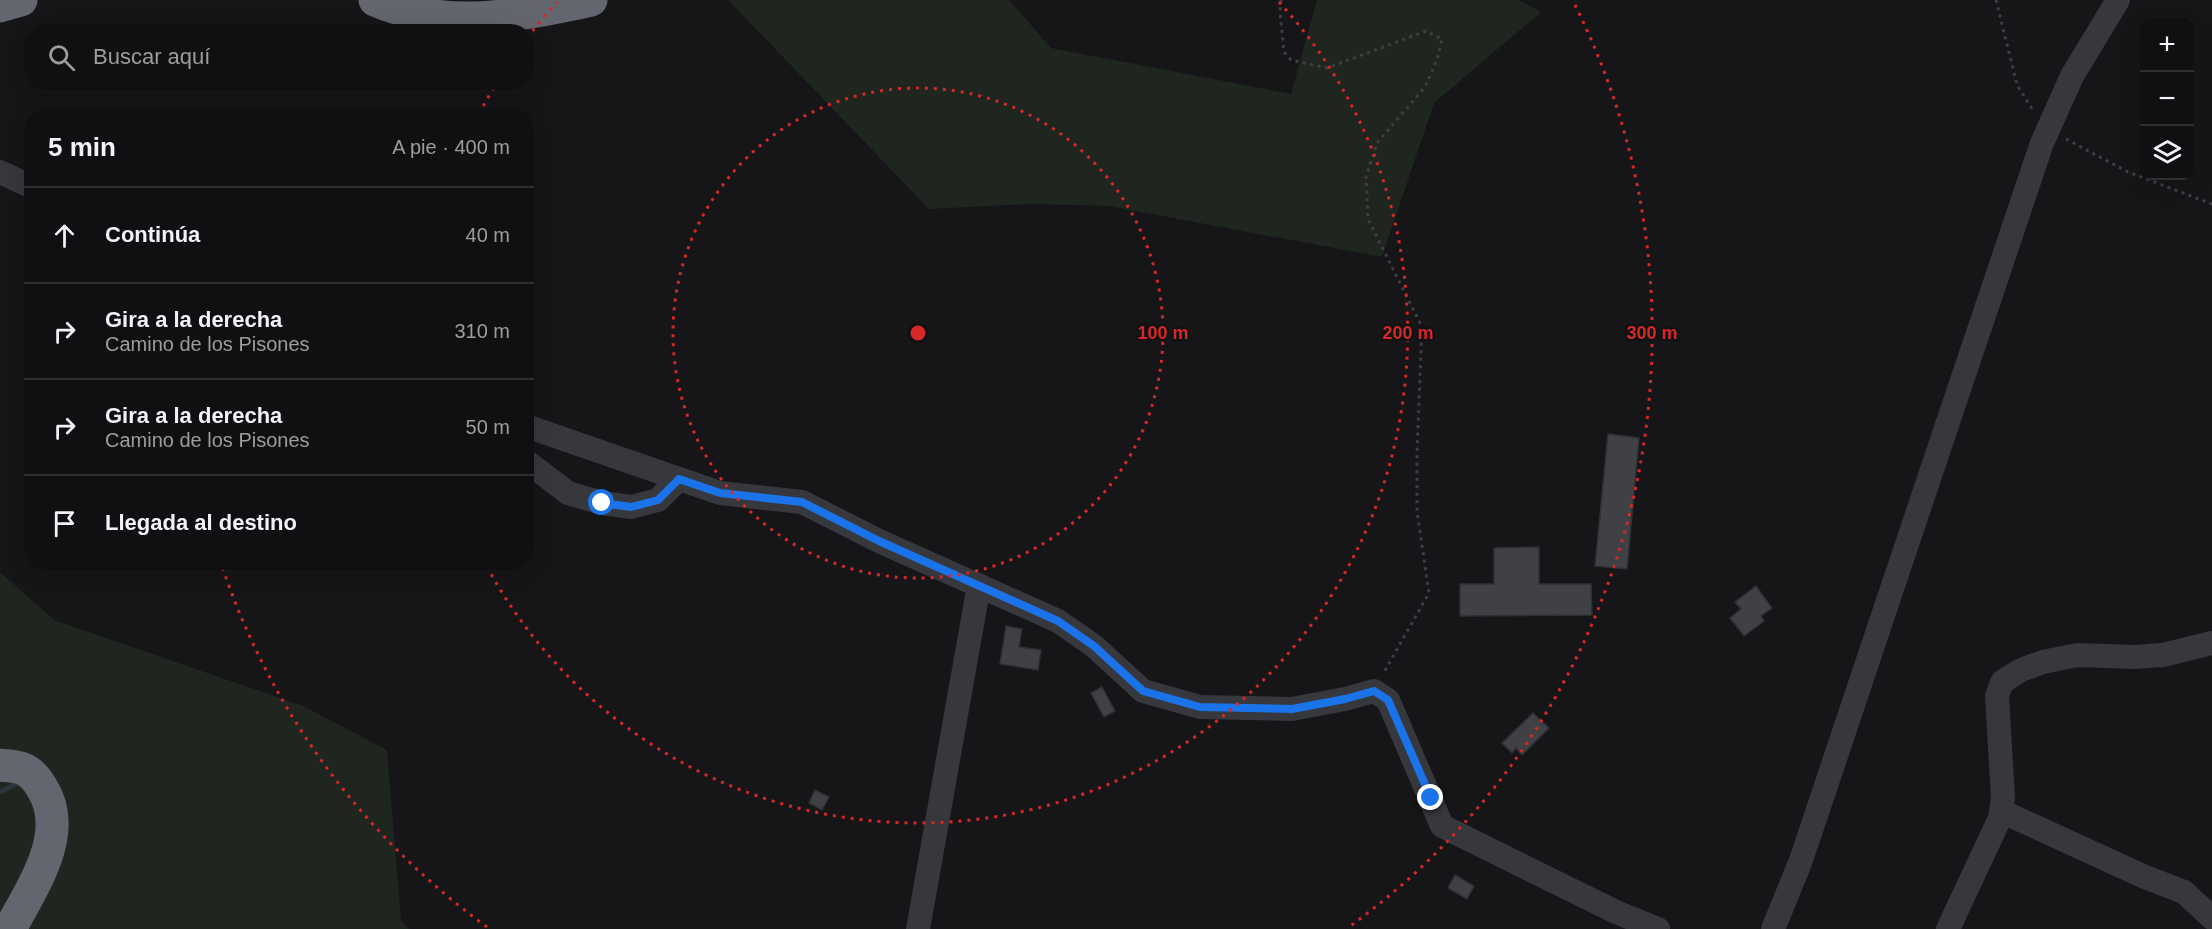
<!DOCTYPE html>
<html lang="es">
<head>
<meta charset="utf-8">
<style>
	body { margin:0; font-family:Arial,sans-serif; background:#1e1e20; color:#f1f3f6 }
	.controls { position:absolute; right:18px; top:18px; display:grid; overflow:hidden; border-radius:12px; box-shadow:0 6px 24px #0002 }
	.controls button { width:54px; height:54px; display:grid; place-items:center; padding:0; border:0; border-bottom:2px solid #303032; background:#101012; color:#f1f3f6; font:30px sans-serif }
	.stop { position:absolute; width:18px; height:18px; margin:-14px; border:4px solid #1a73e8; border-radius:50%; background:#fff }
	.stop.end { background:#1a73e8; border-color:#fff; box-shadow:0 2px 6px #0008 }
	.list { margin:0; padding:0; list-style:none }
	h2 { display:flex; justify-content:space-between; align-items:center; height:78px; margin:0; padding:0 24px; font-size:26px }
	h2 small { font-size:20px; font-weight:400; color:#9c9d9f }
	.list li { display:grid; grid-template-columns:39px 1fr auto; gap:18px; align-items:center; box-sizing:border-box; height:96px; padding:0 24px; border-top:2px solid #303032 }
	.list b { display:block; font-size:22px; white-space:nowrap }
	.list p { margin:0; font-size:20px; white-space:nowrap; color:#9c9d9f }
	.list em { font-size:20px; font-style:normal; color:#9c9d9f }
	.icon { flex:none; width:33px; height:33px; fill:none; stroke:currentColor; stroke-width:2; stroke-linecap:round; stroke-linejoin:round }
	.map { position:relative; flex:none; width:2212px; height:929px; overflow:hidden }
	.search { position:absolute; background:#101012; box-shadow:0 6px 24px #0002; left:24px; top:24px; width:510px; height:66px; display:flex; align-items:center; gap:15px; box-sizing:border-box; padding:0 21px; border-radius:24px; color:#9c9d9f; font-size:22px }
	.panel { position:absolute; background:#101012; box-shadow:0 6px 24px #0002; left:24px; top:108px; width:510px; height:462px; border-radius:24px }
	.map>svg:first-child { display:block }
</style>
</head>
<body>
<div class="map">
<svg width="2212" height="929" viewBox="0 0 2212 929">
	<rect width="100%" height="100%" fill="#161618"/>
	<path fill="#1e261f" d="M 728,0 L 1009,0 L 1051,48 L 1291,94 L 1317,0 L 1519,0 L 1541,12 L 1434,103 L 1382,257 L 1109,206 L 1030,204 L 929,209 Z
		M 0,572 L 54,620 L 303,706 L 387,750 L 401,920 L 409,929 L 0,929 Z"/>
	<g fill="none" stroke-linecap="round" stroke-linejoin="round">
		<path stroke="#2c353c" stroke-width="5" d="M 0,792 L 19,782"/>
	</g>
	<path fill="#404145" stroke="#303034" stroke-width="1.5" d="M 1608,434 L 1639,438 L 1627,569 L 1595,566 Z
		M 1539,547 L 1539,584 L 1591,584 L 1592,615 L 1460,616 L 1460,584 L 1494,584 L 1494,548 Z
		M 1756,586 L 1772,608 L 1761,616 L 1764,621 L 1744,636 L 1730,618 L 1741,609 L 1735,602 Z
		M 1006,626 L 1022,629 L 1019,647 L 1041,650 L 1038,670 L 1000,664 Z
		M 1102,687 L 1115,711 L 1104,717 L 1091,693 Z
		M 1533,713 L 1549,728 L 1522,755 L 1516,748 L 1512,753 L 1502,743 Z
		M 815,790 L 829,797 L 822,810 L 809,803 Z
		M 1455,875 L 1474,886 L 1467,899 L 1448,888 Z"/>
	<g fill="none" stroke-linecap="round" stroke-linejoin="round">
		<path stroke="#3d3f44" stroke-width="3" stroke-dasharray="3 4.5" stroke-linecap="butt" d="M 1281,0 L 1280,12 L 1284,52 L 1291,60 L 1327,68 L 1426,31 L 1442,39 L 1437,60 L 1425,87 L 1377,143 L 1366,177 L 1368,219 L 1422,327 L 1417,452 L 1417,512 L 1429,593 L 1383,674
			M 1996,0 L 2017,85 L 2034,112
			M 2066,139 L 2128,172 L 2212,204"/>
		<path stroke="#37383d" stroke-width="24" d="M 2072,76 L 2118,0
			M 0,172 L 32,187
			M 526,426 L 720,493 L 802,502 L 879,541 L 1058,621 L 1094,646 L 1143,691 L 1200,707 L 1292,709 L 1345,699 L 1374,691 L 1388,700 L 1442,826 L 1616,912 L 1658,929
			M 526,461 L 568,493 L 602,503 L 631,507 L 658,500 L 679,479
			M 2001,811 L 2145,877 L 2184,892 L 2212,918
			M 918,929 L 979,585
			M 1773,929 L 1800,863 L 1947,425
			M 1948,929 L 2000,818 L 2003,798 L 1997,696 L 2002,682 L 2021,670 L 2043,662 L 2077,655 L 2134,657 L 2163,655 L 2212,643"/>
		<path stroke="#63666e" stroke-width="33" d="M 375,0 C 447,31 517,16 591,0
			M 0,6 L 21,0
			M 0,765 C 7,766 17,766 23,769 C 31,772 38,781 42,788 C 71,833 31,889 10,929"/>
		<path stroke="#37383d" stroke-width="24" d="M 1947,425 L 2042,143 L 2072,76"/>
	</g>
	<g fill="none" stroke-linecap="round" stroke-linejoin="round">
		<path stroke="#1a73e8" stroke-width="8" d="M 602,503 L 631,507 L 658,500 L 679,479 L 720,493 L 802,502 L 879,541 L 1058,621 L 1094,646 L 1143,691 L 1200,707 L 1292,709 L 1345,699 L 1374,691 L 1388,700 L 1431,798"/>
	</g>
	<g fill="none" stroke="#d62828" stroke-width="3" stroke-dasharray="3 6">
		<circle cx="918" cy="333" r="245"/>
		<path d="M479 114A490 490 0 0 1 496 84M527 38A490 490 0 0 1 557 2M1279 2A490 490 0 1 1 485 563"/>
		<path d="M487 927A734 734 0 0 1 222 566M1575 5A734 734 0 0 1 1349 927"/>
	</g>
	<circle cx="918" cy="333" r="9" fill="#d62828" stroke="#111113" stroke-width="3"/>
	<g font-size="18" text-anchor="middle" font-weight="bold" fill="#d62828" stroke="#111113" stroke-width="4.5" stroke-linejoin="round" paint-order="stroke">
		<text x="1163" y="339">100 m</text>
		<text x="1408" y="339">200 m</text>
		<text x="1652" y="339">300 m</text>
	</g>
</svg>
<div class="controls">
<button>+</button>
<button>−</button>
<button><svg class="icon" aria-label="layers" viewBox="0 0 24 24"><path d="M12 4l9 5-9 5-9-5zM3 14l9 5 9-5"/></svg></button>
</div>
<div class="stop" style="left:602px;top:503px"></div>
<div class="stop end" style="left:1431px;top:798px"></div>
<div class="search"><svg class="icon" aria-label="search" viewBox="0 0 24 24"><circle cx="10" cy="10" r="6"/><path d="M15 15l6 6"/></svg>Buscar aquí</div>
<section class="panel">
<h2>5 min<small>A pie · 400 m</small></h2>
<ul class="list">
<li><svg class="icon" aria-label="ahead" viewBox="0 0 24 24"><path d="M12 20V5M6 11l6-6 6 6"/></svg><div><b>Continúa</b></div><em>40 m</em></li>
<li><svg class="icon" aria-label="right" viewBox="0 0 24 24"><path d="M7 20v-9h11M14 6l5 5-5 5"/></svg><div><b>Gira a la derecha</b><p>Camino de los Pisones</p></div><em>310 m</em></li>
<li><svg class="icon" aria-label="right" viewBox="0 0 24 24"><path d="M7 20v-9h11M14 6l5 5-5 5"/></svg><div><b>Gira a la derecha</b><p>Camino de los Pisones</p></div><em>50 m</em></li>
<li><svg class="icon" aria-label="arrive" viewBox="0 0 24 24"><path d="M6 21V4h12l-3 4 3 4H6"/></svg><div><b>Llegada al destino</b></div></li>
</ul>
</section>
</div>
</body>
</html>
